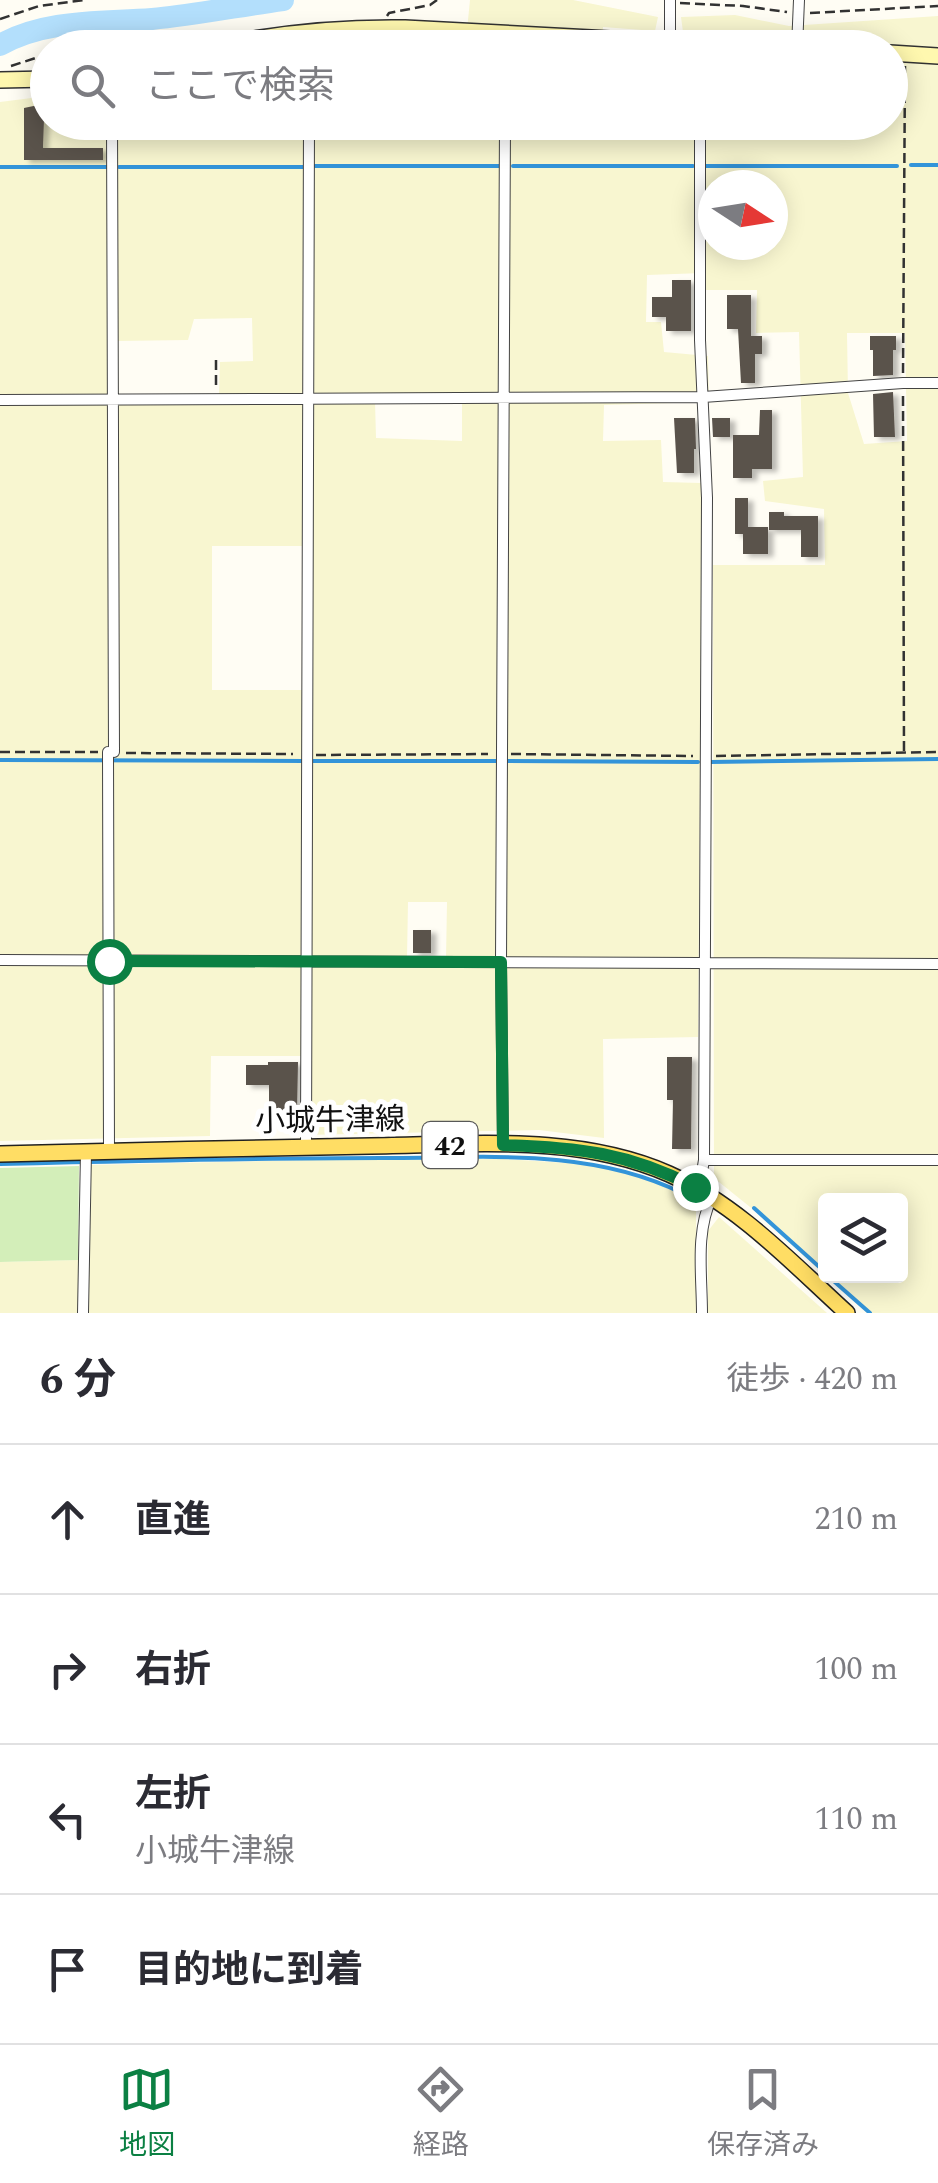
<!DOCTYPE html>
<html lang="ja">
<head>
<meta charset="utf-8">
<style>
	body { margin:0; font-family:Spectral,"Noto Sans JP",serif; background:#f2f2f3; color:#2b2b33 }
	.controls { position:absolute; right:30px; bottom:30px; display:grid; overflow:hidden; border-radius:10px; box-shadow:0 5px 25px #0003 }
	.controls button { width:90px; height:90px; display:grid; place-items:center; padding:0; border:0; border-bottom:2px solid #e1e1e2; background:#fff; color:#2b2b33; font:50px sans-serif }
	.compass { position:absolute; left:698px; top:170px; width:90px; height:90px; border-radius:50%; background:#fff; box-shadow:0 5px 25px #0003; rotate:102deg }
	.stop { position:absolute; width:30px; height:30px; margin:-22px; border:8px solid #0b8043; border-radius:50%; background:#fff }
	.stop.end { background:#0b8043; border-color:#fff; box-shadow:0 2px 10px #0008 }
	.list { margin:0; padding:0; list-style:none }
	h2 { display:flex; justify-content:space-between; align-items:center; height:130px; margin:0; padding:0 40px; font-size:42px }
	h2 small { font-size:32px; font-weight:400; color:#7c7c81 }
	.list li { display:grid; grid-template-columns:65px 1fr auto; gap:30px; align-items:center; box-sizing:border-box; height:150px; padding:0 40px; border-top:2px solid #e1e1e2 }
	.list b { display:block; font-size:38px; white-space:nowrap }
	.list p { margin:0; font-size:32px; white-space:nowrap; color:#7c7c81 }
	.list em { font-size:32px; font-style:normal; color:#7c7c81 }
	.icon { flex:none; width:55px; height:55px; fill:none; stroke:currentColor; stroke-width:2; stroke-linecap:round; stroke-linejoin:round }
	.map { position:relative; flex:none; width:938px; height:1313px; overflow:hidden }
	.search { position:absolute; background:#fff; box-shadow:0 5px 25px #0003; left:30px; right:30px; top:30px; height:110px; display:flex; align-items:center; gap:25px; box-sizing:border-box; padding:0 35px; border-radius:55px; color:#7c7c81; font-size:38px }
	.sheet { height:730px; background:#fff }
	nav { display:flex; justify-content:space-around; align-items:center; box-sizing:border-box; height:140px; border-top:2px solid #e1e1e2; background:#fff; font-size:28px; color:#7c7c81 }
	nav a { display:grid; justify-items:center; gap:5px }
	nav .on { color:#0b8043 }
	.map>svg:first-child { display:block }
</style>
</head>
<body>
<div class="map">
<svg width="938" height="1313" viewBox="0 0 938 1313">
	<defs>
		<filter id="shadow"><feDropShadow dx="5.5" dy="3" stdDeviation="2.5" flood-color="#0004"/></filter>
	</defs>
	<rect width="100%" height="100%" fill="#fffdf4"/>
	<path fill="#f8f6d0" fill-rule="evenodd" d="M 470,0 L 573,0 L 658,17 L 655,31 L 603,27 L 602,47 L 294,48 L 324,41 L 399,37 L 466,40 Z
		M 735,15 L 789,26 L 938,16 L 938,1313 L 867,1313 L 755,1211 L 714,1178 L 713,565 L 825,565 L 824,509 L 765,501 L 763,481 L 803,477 L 799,332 L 756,333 L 757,290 L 703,290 L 703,273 L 647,275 L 646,322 L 661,322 L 664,352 L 708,356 L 709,402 L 604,405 L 603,441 L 661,440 L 663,482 L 702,483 L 698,1037 L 603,1039 L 604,1138 L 539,1130 L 303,1135 L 303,1056 L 211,1056 L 210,1136 L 0,1141 L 0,102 L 47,96 L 48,122 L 890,122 L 890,48 L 805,47 L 805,41 L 683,32 L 681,17 ZM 713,185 L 773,185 L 773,245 L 713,245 ZM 252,318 L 253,361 L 220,362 L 219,394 L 117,394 L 117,341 L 188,340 L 194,319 ZM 847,333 L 905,333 L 907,441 L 864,444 L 848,393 ZM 375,401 L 462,403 L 462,441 L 376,438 ZM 212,546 L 305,546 L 305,690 L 212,690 ZM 408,902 L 447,902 L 446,959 L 407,958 ZM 826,1200 L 900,1200 L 900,1276 L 826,1276 Z
		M 504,1159 L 583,1164 L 623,1171 L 656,1183 L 696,1202 L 696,1313 L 88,1313 L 90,1165 L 306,1160 Z
		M 719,1217 L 827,1313 L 708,1313 L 708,1231 Z
		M 78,1260 L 78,1313 L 0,1313 L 0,1262 Z"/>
	<path fill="#d3eeb9" d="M 79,1166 L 78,1260 L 0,1262 L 0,1168 Z"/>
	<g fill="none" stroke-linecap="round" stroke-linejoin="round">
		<path stroke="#3394d9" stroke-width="4" d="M 911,165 L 938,165
			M 315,166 L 499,166
			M 513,166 L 693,166
			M 704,166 L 897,166
			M 0,167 L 107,167
			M 119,167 L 303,167
			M 0,760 L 304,761
			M 312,761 L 497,761
			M 507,761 L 698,762
			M 710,762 L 938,759
			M 0,1164 C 127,1161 255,1158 382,1158 C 482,1158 589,1147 682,1193
			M 754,1208 L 826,1273
			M 828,1276 L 870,1313"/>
		<path stroke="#b3dffc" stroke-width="22" d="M 0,45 C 46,19 101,23 152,19 C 195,15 239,6 283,0"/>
	</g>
	<path fill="#5a524b" filter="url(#shadow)" d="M 48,103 L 48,119 L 44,119 L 43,148 L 103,148 L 103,160 L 24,160 L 24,108 Z
		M 672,280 L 691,280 L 691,331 L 666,331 L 666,317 L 652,317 L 652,297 L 672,297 Z
		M 727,295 L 751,295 L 751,336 L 762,336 L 762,354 L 755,354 L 755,383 L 741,383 L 738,329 L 727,329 Z
		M 870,336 L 896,336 L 896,350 L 893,350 L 893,375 L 873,376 L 873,350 L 870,350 Z
		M 893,392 L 895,437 L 874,437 L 873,394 Z
		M 760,410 L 772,410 L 772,469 L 752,469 L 752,478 L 733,478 L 733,435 L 759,435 Z
		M 674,418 L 695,418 L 696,449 L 694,449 L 694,473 L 677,473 Z
		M 712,418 L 730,418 L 730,437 L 713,437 Z
		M 735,498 L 748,498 L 748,527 L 768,527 L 768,554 L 743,554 L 743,534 L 735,534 Z
		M 769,512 L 784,512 L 784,516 L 818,516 L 818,557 L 801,557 L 801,530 L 769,530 Z
		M 413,930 L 431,930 L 431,953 L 413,953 Z
		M 667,1057 L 692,1057 L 691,1149 L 672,1149 L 673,1100 L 667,1100 Z
		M 268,1062 L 298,1062 L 297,1112 L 269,1112 L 269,1085 L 246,1085 L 246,1065 L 268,1065 Z"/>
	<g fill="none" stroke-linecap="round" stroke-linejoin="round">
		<defs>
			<path id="street" d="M 670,0 L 670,42
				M 309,30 L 309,48
				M 797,48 L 799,0
				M 112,122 L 114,752
				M 0,400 L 703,397 L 903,383 L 938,383
				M 108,752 L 109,1152
				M 0,960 L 938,964
				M 503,1145 L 501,962 L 505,122
				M 306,1147 L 309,122
				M 704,1160 L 938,1160
				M 695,1187 L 702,1172 L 704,1160 L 707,498 L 700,340 L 700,122
				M 83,1313 L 86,1152
				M 702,1313 C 702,1275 695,1232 712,1197"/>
			<path id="secondary" d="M 208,48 C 274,33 338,27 405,28 L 778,48
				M 890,53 L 938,56
				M 0,80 L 48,79"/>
			<path id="primary" d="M 0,1154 C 124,1151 247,1148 371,1146 C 470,1145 576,1133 669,1174 C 738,1205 792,1263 847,1313"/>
		</defs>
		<use href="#street" stroke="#434343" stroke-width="12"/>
		<use href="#secondary" stroke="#323232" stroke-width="18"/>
		<use href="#primary" stroke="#212121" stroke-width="18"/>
		<path stroke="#323232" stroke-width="2.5" stroke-dasharray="10 5" stroke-linecap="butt" d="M 680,3 L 743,6 L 787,12
			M 810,13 L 938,6
			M 387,16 L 389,13 L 430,5 L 437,0
			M 0,19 L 39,6 L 84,0
			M 115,48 L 158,43 L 163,48
			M 11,66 L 48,54
			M 216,360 L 216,388
			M 903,373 L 905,66
			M 903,396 L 904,753
			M 0,752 L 98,752
			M 126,753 L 293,754
			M 511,754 L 693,756
			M 316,755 L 488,754
			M 716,756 L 938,752"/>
		<use href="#street" stroke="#fff" stroke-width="10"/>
		<use href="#secondary" stroke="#fff8af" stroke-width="15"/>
		<use href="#primary" stroke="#ffdd64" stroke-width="15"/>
	</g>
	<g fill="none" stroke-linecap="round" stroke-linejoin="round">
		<path stroke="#0b8043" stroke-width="12" d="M 109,961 L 501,962 L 503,1145 C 577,1147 629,1153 695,1187"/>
	</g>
	<g text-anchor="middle" stroke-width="10" stroke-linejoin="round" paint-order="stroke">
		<rect fill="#fff" stroke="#585858" stroke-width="2.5" x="422.5" y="1122" width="55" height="46" rx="8"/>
		<g font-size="28" font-weight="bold" fill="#101010">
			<text x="450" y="1155">42</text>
		</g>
		<g font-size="30" fill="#101010" stroke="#fff">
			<text transform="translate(330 1120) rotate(-1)" y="10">小城牛津線</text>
		</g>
	</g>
</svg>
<div class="controls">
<button><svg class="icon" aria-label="layers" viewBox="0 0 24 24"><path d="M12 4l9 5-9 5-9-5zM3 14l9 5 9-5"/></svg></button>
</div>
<svg class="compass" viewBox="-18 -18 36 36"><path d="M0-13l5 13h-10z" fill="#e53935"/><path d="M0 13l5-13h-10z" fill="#7c7c81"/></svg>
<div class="stop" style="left:109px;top:961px"></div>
<div class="stop end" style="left:695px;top:1187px"></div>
<div class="search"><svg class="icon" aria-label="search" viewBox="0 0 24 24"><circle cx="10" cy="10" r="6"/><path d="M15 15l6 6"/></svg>ここで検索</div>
</div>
<section class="sheet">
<h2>6 分<small>徒歩 · 420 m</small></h2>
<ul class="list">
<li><svg class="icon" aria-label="ahead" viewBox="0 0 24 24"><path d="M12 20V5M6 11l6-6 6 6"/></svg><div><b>直進</b></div><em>210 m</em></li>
<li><svg class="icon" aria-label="right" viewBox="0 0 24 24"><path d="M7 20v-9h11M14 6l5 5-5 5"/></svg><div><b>右折</b></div><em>100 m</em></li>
<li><svg class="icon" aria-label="left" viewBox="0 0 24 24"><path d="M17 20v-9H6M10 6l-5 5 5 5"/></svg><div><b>左折</b><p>小城牛津線</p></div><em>110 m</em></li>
<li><svg class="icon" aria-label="arrive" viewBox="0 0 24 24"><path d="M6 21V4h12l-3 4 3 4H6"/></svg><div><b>目的地に到着</b></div></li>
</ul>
</section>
<nav>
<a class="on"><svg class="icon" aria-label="map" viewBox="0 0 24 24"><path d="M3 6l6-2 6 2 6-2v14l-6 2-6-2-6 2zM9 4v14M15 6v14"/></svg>地図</a>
<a><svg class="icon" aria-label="directions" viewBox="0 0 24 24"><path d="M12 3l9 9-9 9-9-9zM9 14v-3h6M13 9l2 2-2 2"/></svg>経路</a>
<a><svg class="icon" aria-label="saved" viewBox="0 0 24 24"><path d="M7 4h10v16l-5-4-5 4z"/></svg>保存済み</a>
</nav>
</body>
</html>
